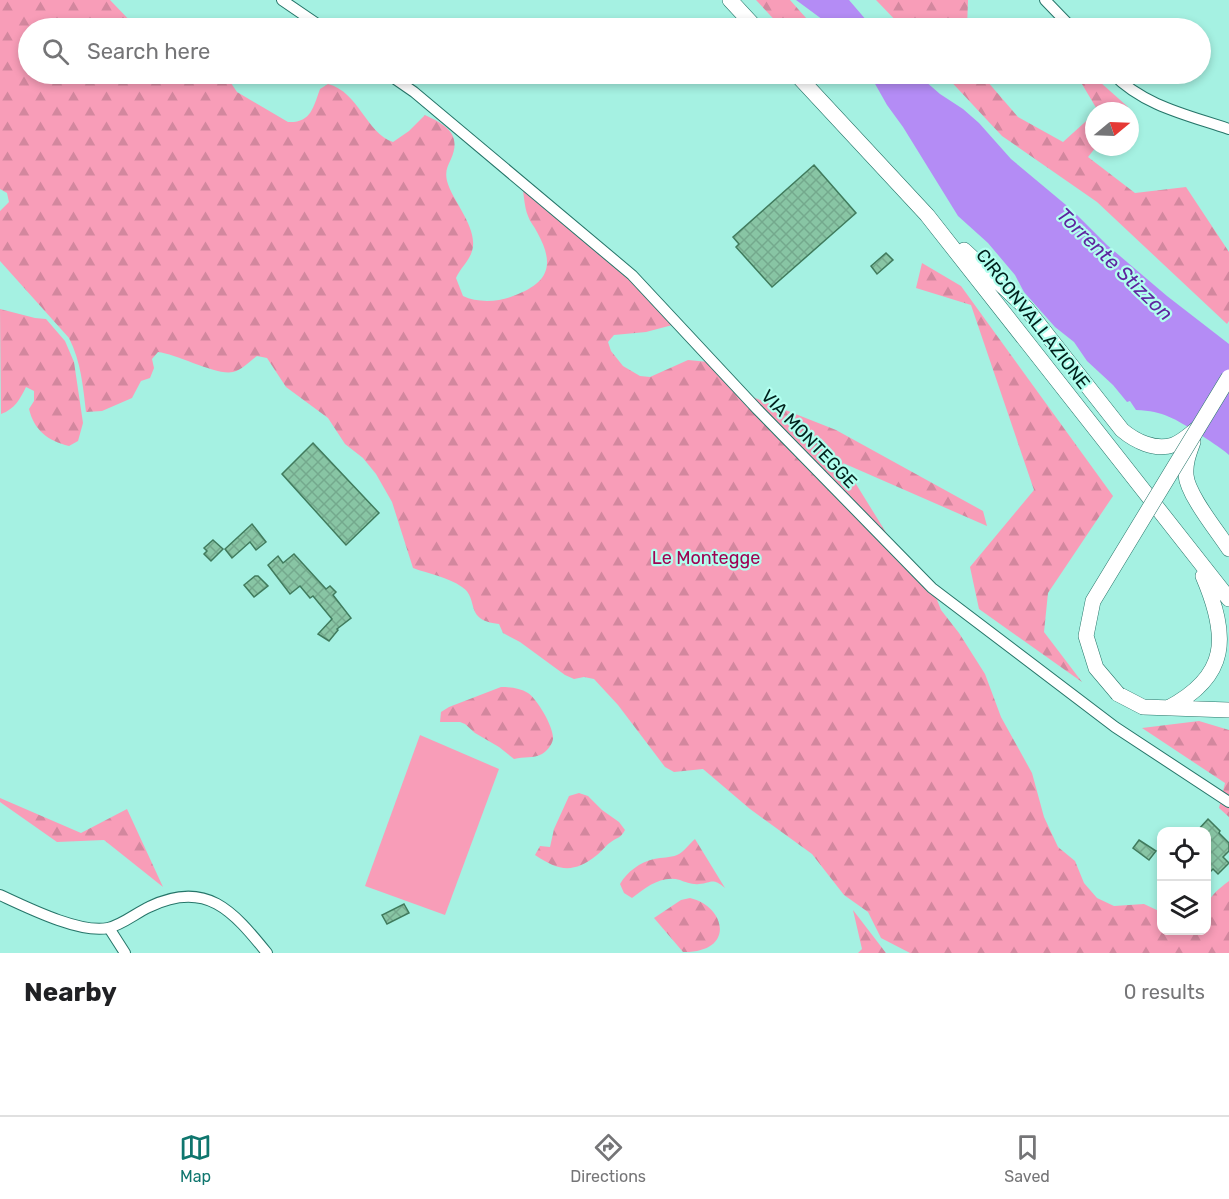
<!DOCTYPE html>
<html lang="en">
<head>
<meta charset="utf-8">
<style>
	body { margin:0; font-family:Rubik,sans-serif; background:#f6f6f6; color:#202124 }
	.controls { position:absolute; right:18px; bottom:18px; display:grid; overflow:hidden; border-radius:12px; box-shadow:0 3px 9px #0003 }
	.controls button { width:54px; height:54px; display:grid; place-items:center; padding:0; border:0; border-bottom:2px solid #e0e0e0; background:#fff; color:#202124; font:30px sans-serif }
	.compass { position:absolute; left:1085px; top:102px; width:54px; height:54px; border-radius:50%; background:#fff; box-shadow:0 3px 9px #0003; rotate:71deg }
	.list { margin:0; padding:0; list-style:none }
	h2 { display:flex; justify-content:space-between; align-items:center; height:78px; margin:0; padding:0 24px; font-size:26px }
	h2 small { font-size:20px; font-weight:400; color:#757577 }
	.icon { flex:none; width:33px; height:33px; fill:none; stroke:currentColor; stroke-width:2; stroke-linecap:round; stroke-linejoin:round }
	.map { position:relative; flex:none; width:1229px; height:953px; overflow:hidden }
	.search { position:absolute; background:#fff; box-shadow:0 3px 9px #0003; left:18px; right:18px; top:18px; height:66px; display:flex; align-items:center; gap:15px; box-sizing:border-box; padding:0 21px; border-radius:33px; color:#757577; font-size:22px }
	.sheet { height:162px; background:#fff }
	nav { display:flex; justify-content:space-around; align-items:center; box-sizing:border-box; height:84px; border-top:2px solid #e0e0e0; background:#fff; font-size:16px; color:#757577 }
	nav a { display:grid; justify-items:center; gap:3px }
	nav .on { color:#0f766e }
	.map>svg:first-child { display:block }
</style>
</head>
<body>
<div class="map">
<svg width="1229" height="953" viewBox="0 0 1229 953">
	<defs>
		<pattern id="forest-firs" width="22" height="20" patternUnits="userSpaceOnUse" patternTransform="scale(1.5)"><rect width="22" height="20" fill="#f89db8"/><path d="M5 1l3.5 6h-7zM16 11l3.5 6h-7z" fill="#d3879e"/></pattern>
		<pattern id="building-cross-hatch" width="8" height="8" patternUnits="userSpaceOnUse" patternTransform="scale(1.5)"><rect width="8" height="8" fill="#88c5a4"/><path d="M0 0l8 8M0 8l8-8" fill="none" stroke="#74a98d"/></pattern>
	</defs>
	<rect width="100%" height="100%" fill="#a5f1e2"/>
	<path fill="#f89db8" d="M 420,735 L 499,769 L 445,915 L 365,886 Z"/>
	<path fill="url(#forest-firs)" d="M 0,0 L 110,0 L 137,28 L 28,28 L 28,74 L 173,74 L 178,75 L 183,74 L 225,74 L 237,92 L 288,122 C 311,123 313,108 320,89 L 328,84 C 359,92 366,133 393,142 L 409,131 L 425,115 C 446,125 462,134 451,159 C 447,167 445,172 447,181 C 453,203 481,230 471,254 C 467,263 460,269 456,278 L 463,296 C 477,303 499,302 513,296 C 548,283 556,266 537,232 C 534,226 530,222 528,216 C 524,206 524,194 522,184 L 680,323 L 646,332 L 614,335 L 608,342 L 611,351 L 623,366 L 640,376 L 650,377 L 688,360 L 719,363 L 750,396 L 836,430 L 983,511 L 987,526 L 843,463 L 908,568 L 934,592 L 941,610 L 959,633 L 985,674 L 1001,717 L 1032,773 L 1044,817 L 1058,847 L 1075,861 L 1084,883 L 1097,898 L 1114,906 L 1144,904 L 1161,912 L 1162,930 L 1206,930 C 1206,903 1206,898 1229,881 L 1229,953 L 910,953 L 881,938 L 868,912 L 844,895 L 812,854 L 750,809 L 703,769 L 674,772 L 665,767 L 618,705 L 594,679 L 584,677 L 574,679 L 565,675 L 520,642 L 503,633 L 499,624 C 463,620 480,599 462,587 C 448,577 429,574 413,568 L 392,502 L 376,474 L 363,458 L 345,444 L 328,418 L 286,387 L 267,358 L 257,356 C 250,361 242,370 233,372 C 217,376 177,354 158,352 L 152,359 L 154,368 L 150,378 L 141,381 L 132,398 L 102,411 L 86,412 C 83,386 81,362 69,338 L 0,261 L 0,211 L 9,202 L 7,193 L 0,189 Z
		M 756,0 L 790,0 L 815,28 L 782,28 Z
		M 876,0 L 968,0 L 967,28 L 903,28 Z
		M 944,74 L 981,74 L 1018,117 L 1063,142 L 1094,114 L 1094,147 L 1096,147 L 1088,157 L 1135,193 L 1186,187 L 1229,252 L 1229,321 L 1227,324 L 1097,202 L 1002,136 Z
		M 1076,74 L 1091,74 L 1128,107 L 1124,111 L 1098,111 Z
		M 922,263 L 961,286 L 1113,496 L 1048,593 L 1044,632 L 1082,682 L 979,609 L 970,567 L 1034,490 L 971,305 L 916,288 Z
		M 0,309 L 35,318 L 46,319 L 65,341 L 74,362 L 83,423 L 78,441 L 69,446 C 48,441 34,430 29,409 L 34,401 L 34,391 L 26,387 C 20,399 15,409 1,414 Z
		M 501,687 C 510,687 520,688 528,693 C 537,699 554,727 553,739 C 552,745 547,751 542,754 C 533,759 524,756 514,759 L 499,747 L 475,733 L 465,724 L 460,722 L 440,722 L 441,712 L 449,707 Z
		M 1199,721 L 1229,730 L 1229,817 L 1219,808 L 1225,783 L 1142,728 Z
		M 579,793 L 588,796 L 602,810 L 619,822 L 625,830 C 619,840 619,836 611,842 C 606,845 602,851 597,855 C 573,874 559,871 535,855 L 540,846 L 550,847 L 554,829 L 569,796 Z
		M 0,798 L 81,833 L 127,809 L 163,887 L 104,840 L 57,842 L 0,802 Z
		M 695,839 L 725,888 C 712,877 712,883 699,884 C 693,885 685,882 680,880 C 661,875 647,887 632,898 L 624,893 L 620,884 C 627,872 640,862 654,859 C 662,857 670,858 677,855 C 684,852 689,844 695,839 Z
		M 690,898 C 726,906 736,953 683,952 L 654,918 L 681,900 Z
		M 853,910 L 886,953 L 858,953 L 862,949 Z"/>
	<path fill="#b48cf5" d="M 796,0 L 849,0 L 873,28 L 834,28 Z
		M 863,74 L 917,74 L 940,94 L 963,109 L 979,123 L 1011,159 L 1072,210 L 1107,245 L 1167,296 L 1229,344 L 1229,455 C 1219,446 1209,441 1198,433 C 1175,419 1164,411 1136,410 L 1130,401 L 1127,402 L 1113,385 L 1087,361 L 1074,342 L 1055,327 L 1024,292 L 1015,275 L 988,243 L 958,216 L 903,127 L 887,105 L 874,82 Z"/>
	<path fill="url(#building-cross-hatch)" stroke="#407b5d" stroke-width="1.5" d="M 814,165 L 856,213 L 772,287 L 736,247 L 739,244 L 733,237 Z
		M 886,253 L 893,260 L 877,274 L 871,266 Z
		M 313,443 L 379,513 L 346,545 L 282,474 Z
		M 252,524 L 266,542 L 256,550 L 250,542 L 232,558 L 225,549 Z
		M 213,540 L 223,549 L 211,561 L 204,554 L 207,551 L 204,548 Z
		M 294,554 L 326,589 L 330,586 L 336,592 L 333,595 L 351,618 L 337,629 L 338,630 L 329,641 L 318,634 L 332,619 L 313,596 L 310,598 L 300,586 L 290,594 L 268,565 L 278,556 L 283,563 Z
		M 255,576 L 258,576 L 268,586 L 254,597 L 244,585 Z
		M 1208,819 L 1220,831 L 1219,833 L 1229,843 L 1229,851 L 1223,857 L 1229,863 L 1218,874 L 1213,869 L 1206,876 L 1206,831 L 1197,831 Z
		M 1139,840 L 1156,851 L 1149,860 L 1133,848 Z
		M 404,904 L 409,913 L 387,924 L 382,915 Z"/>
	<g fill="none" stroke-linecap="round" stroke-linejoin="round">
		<defs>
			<path id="minor" d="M 282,0 L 323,28
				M 1045,0 L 1072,28
				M 388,74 L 414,92 L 632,275 L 757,409 L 932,588 L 1115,727 L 1229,802
				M 1113,74 C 1144,106 1188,115 1229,129
				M 0,895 C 26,907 80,934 108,928 C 122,925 136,913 149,907 C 206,879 233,911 267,953
				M 109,928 L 125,953"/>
			<path id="highway" d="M 730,0 L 756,28
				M 796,74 L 927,215 L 1229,599
				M 964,250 L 1026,308 L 1122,430 C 1135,441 1155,451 1173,445 C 1182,442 1190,434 1198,428
				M 1193,442 C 1189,453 1185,463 1186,475 C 1187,494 1218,532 1229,549
				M 1118,694 L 1143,707 L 1229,710
				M 1168,708 C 1229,676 1229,637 1203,576"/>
		</defs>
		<use href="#minor" stroke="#267569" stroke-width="12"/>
		<use href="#highway" stroke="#267569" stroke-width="16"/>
		<use href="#minor" stroke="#fff" stroke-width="10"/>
		<use href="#highway" stroke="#fff" stroke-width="15"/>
		<defs>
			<path id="highway-bridge" d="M 1118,694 L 1096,668 L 1086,636 L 1093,601 L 1229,377"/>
		</defs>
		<use href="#highway-bridge" stroke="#267569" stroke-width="16" stroke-linecap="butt"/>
		<use href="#highway-bridge" stroke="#fff" stroke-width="15"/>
	</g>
	<g text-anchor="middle" stroke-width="4.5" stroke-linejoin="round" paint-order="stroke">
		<g font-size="18" fill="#01211c" stroke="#b2ffef">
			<text transform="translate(1033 319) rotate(52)" y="6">CIRCONVALLAZIONE</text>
			<text transform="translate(809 439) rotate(46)" y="6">VIA MONTEGGE</text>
		</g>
		<g font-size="18" fill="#9f0352" stroke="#b2ffef">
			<text x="706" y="564">Le Montegge</text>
		</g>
		<g font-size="20" font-style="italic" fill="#5f259f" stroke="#b2ffef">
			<text transform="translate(1115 264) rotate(44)" y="7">Torrente Stizzon</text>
		</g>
	</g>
</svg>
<div class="controls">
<button><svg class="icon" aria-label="locate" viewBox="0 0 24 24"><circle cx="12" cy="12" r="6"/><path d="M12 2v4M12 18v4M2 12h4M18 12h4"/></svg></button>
<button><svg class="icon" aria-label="layers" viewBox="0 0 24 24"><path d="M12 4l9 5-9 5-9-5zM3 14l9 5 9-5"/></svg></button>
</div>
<svg class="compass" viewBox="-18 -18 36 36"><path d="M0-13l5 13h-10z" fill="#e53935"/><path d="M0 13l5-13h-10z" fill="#757577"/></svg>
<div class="search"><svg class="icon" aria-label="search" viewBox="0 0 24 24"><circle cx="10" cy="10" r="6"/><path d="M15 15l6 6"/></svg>Search here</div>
</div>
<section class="sheet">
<h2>Nearby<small>0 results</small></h2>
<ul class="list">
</ul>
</section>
<nav>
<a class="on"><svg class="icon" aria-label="map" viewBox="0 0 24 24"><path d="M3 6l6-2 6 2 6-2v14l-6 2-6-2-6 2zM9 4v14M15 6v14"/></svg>Map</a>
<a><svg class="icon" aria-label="directions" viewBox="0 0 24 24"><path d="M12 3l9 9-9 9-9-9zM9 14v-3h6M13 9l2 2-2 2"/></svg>Directions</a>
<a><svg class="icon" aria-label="saved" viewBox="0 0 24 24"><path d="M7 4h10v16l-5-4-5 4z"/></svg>Saved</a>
</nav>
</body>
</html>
